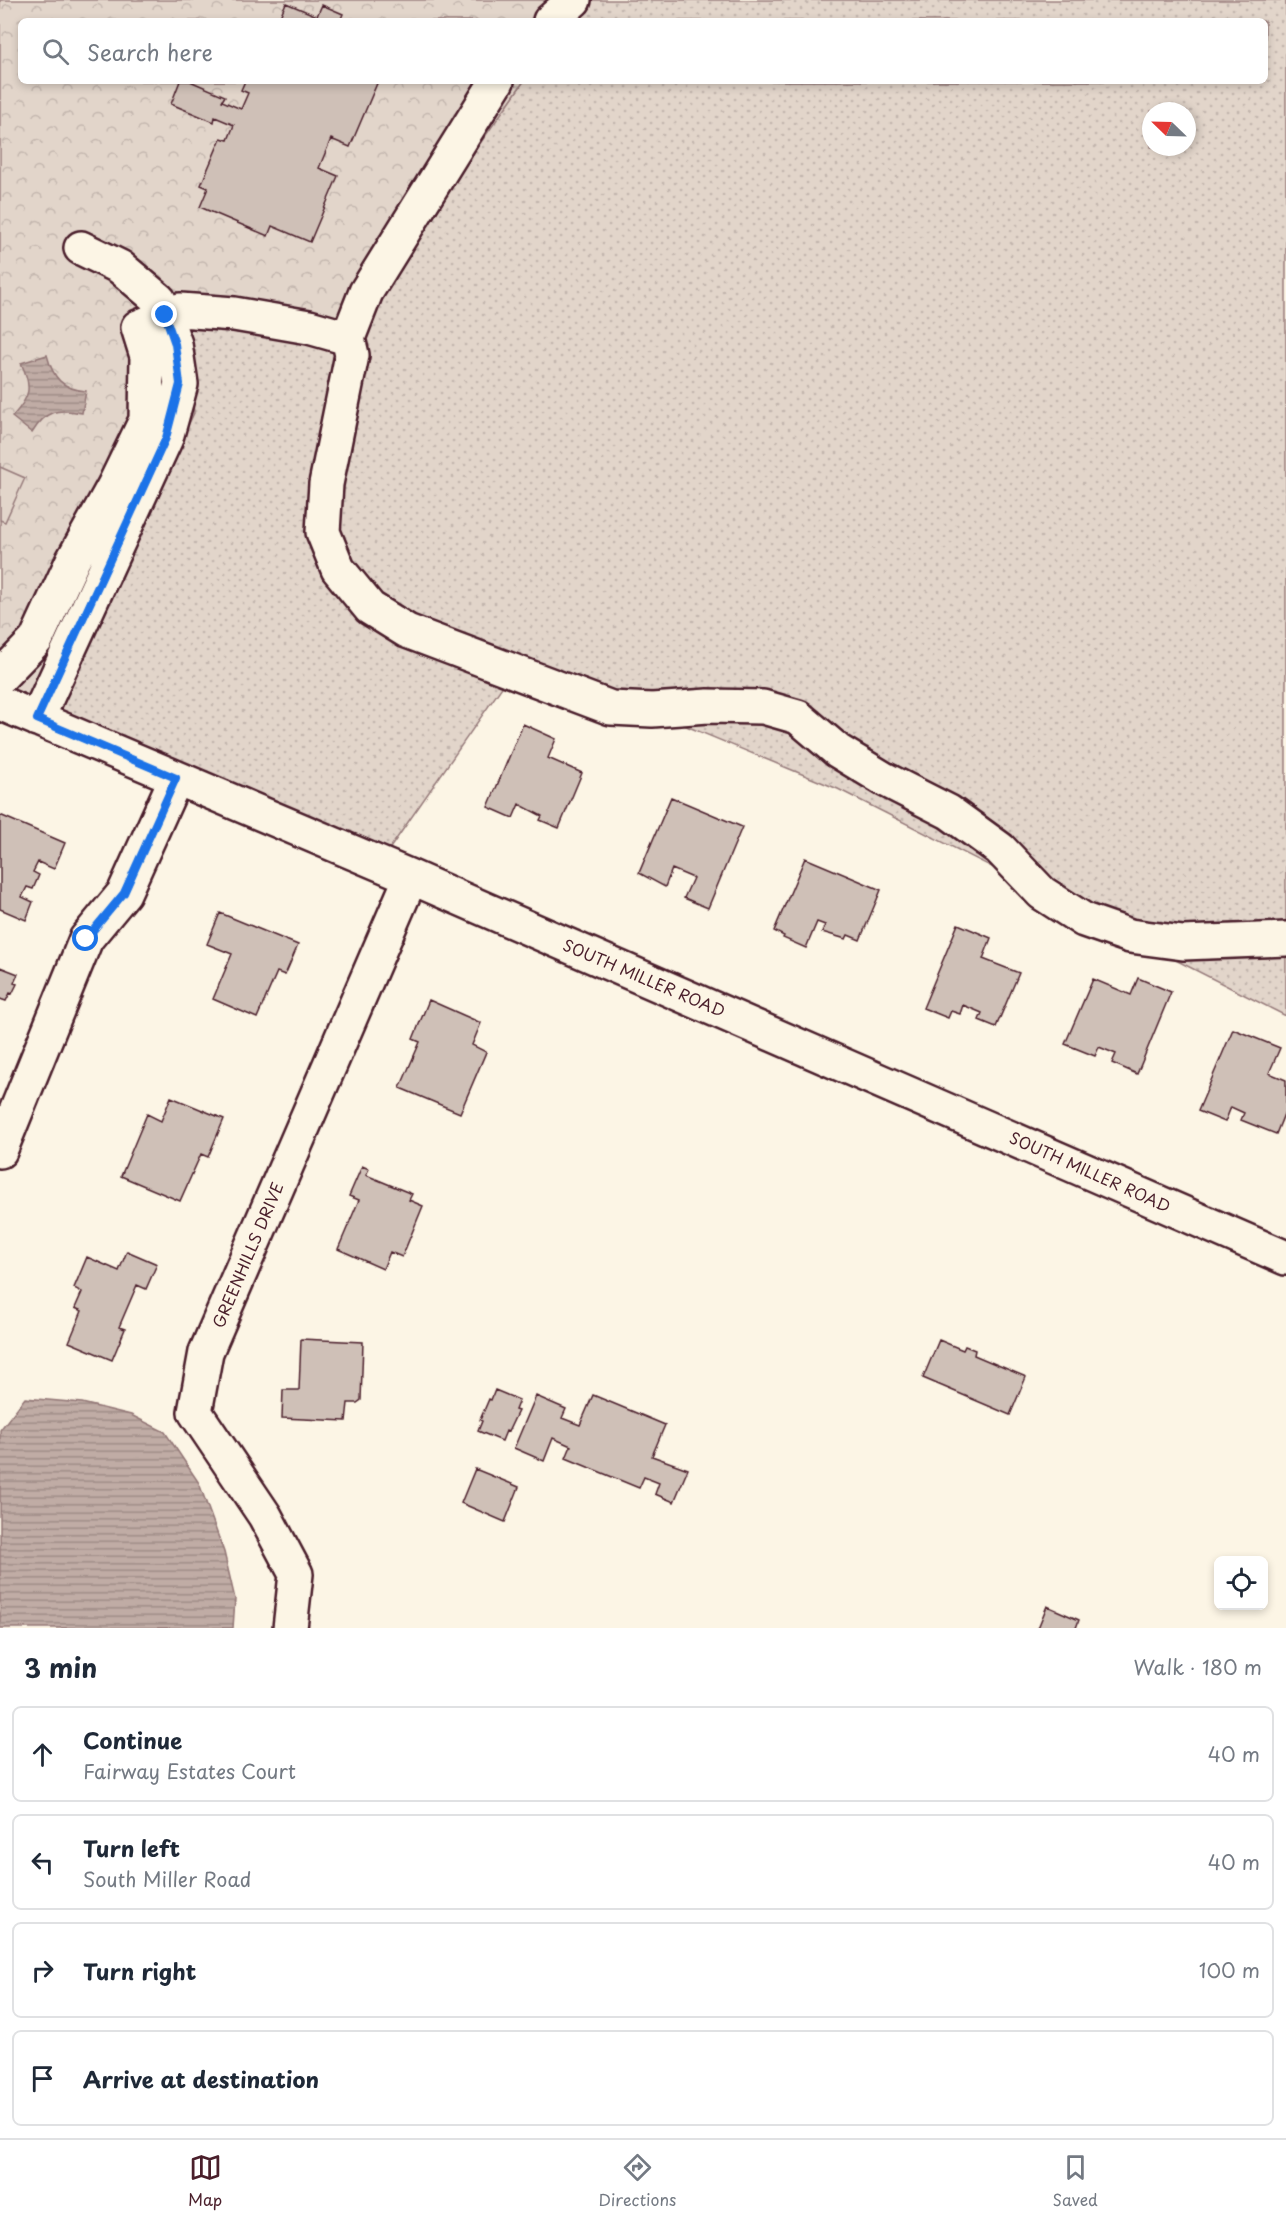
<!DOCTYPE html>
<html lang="en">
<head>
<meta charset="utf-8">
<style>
	body { margin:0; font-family:"Playpen Sans",sans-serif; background:#f6f6f7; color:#1f2937 }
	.controls { position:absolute; right:18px; bottom:18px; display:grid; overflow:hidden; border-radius:9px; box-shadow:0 3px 9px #0003 }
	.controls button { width:54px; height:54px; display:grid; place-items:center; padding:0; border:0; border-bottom:2px solid #e0e1e3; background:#fff; color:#1f2937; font:30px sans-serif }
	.compass { position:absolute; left:1142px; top:102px; width:54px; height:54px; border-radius:50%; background:#fff; box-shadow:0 3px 9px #0003; rotate:293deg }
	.stop { position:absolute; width:18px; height:18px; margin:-14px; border:4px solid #1a73e8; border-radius:50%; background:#fff }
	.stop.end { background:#1a73e8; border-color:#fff; box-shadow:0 2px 6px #0008 }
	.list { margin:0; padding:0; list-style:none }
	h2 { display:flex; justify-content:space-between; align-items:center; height:78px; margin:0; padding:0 24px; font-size:26px }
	h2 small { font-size:20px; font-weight:400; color:#747a83 }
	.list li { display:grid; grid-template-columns:39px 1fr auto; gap:18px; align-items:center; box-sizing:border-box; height:96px; margin:0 12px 12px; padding:0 12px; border:2px solid #e0e1e3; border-radius:9px }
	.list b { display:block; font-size:22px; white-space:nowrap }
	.list p { margin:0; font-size:20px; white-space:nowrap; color:#747a83 }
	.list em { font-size:20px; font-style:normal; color:#747a83 }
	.icon { flex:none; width:33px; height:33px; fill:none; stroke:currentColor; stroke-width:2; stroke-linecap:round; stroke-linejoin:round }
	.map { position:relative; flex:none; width:1286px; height:1628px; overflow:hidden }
	.search { position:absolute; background:#fff; box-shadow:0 3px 9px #0003; left:18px; right:18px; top:18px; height:66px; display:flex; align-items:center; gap:15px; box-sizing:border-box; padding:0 21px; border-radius:9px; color:#747a83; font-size:22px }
	.sheet { height:510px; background:#fff }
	nav { display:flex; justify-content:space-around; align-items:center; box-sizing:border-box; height:84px; border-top:2px solid #e0e1e3; background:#fff; font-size:16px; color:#747a83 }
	nav a { display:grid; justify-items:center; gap:3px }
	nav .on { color:#4a1f2b }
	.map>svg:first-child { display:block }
</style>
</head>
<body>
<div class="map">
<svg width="1286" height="1628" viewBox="0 0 1286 1628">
	<defs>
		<pattern id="grass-dots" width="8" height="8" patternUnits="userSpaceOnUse" patternTransform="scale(1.5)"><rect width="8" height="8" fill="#e2d5ca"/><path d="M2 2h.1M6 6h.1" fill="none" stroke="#c3b6ae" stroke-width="1.8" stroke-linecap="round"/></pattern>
		<pattern id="forest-crowns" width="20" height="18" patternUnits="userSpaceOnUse" patternTransform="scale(1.5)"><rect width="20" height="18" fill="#e2d5ca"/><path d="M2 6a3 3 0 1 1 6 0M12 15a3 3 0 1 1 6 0" fill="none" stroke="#c3b6ae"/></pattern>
		<pattern id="water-rules" width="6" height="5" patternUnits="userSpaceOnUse" patternTransform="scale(1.5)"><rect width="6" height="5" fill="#c0aca5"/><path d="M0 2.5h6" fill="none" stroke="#9e8b87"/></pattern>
	</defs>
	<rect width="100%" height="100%" fill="#fcf5e5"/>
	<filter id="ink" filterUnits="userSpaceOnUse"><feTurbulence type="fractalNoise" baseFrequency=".0167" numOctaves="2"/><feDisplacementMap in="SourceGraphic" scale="12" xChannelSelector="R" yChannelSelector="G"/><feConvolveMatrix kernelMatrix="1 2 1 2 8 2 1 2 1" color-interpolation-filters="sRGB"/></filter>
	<g filter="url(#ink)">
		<path fill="url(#grass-dots)" stroke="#967a7a" stroke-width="1.5" fill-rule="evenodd" d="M 579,0 L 1286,0 L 1286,1016 L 838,789 L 522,658 L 388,851 L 25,698 L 69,671 L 182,310 L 506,107 L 524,81 L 1265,81 L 1265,21 L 565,21 ZM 1151,111 L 1187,111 L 1187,147 L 1151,147 Z"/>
		<path fill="url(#forest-crowns)" stroke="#967a7a" stroke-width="1.5" d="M 0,0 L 579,0 L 565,21 L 21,21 L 21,81 L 524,81 L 356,320 L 183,311 L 194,413 L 69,671 L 25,698 L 0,687 Z"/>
		<path fill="#e2d5ca" stroke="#967a7a" stroke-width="1.5" d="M 0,467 L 25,478 L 5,522 L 0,520 Z"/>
		<path fill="url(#water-rules)" stroke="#917474" stroke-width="1.5" d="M 47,355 C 53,378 62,389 86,391 L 82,413 C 57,408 46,410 32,433 L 12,417 C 30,397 33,388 21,363 Z
			M 25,1398 L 82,1403 L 131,1415 L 165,1432 L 199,1483 L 224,1552 L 235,1599 L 233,1628 L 0,1628 L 0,1430 Z"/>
		<path fill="#cfc0b7" stroke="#4a1f2b" stroke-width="1.5" d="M 286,3 L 317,16 L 322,5 L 343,14 L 340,21 L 278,21 Z
			M 180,81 L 190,81 L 225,96 L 222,101 L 241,109 L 248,93 L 241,90 L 245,81 L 378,81 L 350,147 L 331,139 L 319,168 L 338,176 L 310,242 L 272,226 L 268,236 L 200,207 L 208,188 L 201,185 L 221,138 L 228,140 L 234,125 L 215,117 L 214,122 L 171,104 Z
			M 523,724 L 556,739 L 548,758 L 582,773 L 559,828 L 540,820 L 542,816 L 519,804 L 513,818 L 488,807 Z
			M 671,797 L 742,827 L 708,908 L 684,898 L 693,878 L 672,869 L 665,887 L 639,873 Z
			M 0,815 L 65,843 L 54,869 L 38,862 L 33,872 L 39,875 L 33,889 L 27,887 L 22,897 L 33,902 L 26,920 L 0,909 Z
			M 805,858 L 881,890 L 860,940 L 848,935 L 846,939 L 822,932 L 825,925 L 817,922 L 806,948 L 783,938 L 784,936 L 774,931 Z
			M 220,913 L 298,945 L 285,975 L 277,972 L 257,1018 L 213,999 L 232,954 L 207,944 Z
			M 958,924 L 991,938 L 983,959 L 1019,973 L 996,1027 L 979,1020 L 982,1013 L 963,1005 L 960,1014 L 951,1011 L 948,1018 L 923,1008 Z
			M 0,967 L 18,974 L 14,983 L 17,984 L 12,994 L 10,993 L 6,1001 L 0,999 Z
			M 1138,978 L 1171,992 L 1137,1074 L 1112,1063 L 1116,1054 L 1099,1047 L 1095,1056 L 1065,1044 L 1093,979 L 1131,995 Z
			M 429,1000 L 481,1023 L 472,1045 L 486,1052 L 460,1113 L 400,1088 L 420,1042 L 413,1039 Z
			M 1233,1029 L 1280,1048 L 1269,1073 L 1286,1080 L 1286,1109 L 1276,1134 L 1241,1120 L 1244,1113 L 1231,1107 L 1225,1122 L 1198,1111 Z
			M 171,1097 L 224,1119 L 208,1157 L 201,1154 L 180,1201 L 121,1176 L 147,1114 L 161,1121 Z
			M 362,1166 L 369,1169 L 366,1175 L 412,1194 L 409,1200 L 423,1206 L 402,1257 L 390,1252 L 383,1269 L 338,1249 L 359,1200 L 349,1196 Z
			M 127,1251 L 157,1264 L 146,1289 L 137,1285 L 119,1327 L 125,1329 L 112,1360 L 69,1342 L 82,1311 L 75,1308 L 82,1292 L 74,1288 L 87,1257 L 119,1271 Z
			M 301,1339 L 363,1342 L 361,1400 L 357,1403 L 348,1403 L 346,1421 L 282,1418 L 283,1390 L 299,1390 Z
			M 939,1340 L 963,1350 L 965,1346 L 975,1350 L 974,1355 L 1026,1377 L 1010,1415 L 923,1378 Z
			M 495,1390 L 519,1400 L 515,1410 L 518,1411 L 508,1432 L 506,1431 L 502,1441 L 478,1431 L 482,1421 L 480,1420 L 489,1399 L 491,1400 Z
			M 593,1395 L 665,1425 L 652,1456 L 688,1469 L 674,1502 L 655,1494 L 659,1483 L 644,1477 L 639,1488 L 566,1458 L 571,1446 L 553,1438 L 544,1461 L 514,1448 L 536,1396 L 566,1409 L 562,1418 L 580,1425 Z
			M 475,1469 L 519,1487 L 505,1522 L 461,1503 Z
			M 1047,1606 L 1079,1620 L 1076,1628 L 1038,1628 Z"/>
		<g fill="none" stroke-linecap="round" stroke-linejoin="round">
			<defs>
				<path id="minor" d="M 550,21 L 574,0
					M 348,338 L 366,292 L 497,81
					M 0,677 L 36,640 L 73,560 L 114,486 L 146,420 L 147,356 L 138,327 L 180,310 L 234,314 L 309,327 L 348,338 L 352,355 L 326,484 L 323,532 L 338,569 L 370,608 L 407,631 L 611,708 L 652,710 L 708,706 L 763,707 L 798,717 L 838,751 L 884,779 L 949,812 L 1000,849 L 1042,893 L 1084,920 L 1130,936 L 1183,943 L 1286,939
					M 0,703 L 411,877 L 1286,1258
					M 37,719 L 166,438 L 181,384 L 175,344 L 159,300 L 120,267 L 81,248
					M 0,1151 L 86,939 L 124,893 L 176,778
					M 290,1628 L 296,1574 L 265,1516 L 195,1412 L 206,1352 L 411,877"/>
			</defs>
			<use href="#minor" stroke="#4a1f2b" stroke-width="38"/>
			<use href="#minor" stroke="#fcf5e5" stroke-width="33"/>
		</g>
	</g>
	<g fill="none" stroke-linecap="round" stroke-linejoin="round" filter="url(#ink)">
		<path stroke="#1a73e8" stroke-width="8" d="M 86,939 L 124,893 L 176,778 L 37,719 L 166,438 L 180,384 L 175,344 L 165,315"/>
	</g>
	<g text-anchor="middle" stroke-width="5" stroke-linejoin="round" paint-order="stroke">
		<g font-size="16" fill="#4a1f2b" stroke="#fcf5e5">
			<text transform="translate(644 978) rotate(23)" y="6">SOUTH MILLER ROAD</text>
			<text transform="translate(1090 1172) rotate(24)" y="6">SOUTH MILLER ROAD</text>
			<text transform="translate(248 1255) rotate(-67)" y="6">GREENHILLS DRIVE</text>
		</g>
	</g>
</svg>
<div class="controls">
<button><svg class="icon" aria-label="locate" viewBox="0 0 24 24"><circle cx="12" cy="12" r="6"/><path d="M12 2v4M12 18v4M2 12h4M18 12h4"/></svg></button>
</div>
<svg class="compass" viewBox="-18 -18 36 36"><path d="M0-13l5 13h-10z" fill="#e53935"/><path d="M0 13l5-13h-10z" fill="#747a83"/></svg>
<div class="stop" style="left:86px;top:939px"></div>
<div class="stop end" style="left:165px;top:315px"></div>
<div class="search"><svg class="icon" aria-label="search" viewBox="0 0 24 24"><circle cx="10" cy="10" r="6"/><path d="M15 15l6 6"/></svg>Search here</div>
</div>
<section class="sheet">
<h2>3 min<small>Walk · 180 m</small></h2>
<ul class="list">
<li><svg class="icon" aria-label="ahead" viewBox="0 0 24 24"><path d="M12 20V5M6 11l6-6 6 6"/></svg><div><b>Continue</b><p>Fairway Estates Court</p></div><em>40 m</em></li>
<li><svg class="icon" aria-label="left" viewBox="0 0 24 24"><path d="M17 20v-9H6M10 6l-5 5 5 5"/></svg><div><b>Turn left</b><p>South Miller Road</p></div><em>40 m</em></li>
<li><svg class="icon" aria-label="right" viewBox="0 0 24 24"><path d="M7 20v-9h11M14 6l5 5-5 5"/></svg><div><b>Turn right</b></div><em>100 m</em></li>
<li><svg class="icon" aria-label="arrive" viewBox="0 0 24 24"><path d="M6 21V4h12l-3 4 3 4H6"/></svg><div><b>Arrive at destination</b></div></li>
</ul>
</section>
<nav>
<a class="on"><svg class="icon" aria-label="map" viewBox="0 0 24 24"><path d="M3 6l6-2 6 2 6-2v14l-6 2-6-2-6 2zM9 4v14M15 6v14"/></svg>Map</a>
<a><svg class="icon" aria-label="directions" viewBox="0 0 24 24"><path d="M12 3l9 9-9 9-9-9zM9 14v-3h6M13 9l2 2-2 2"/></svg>Directions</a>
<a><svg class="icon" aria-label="saved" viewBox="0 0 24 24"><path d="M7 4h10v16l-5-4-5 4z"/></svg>Saved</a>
</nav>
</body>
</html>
